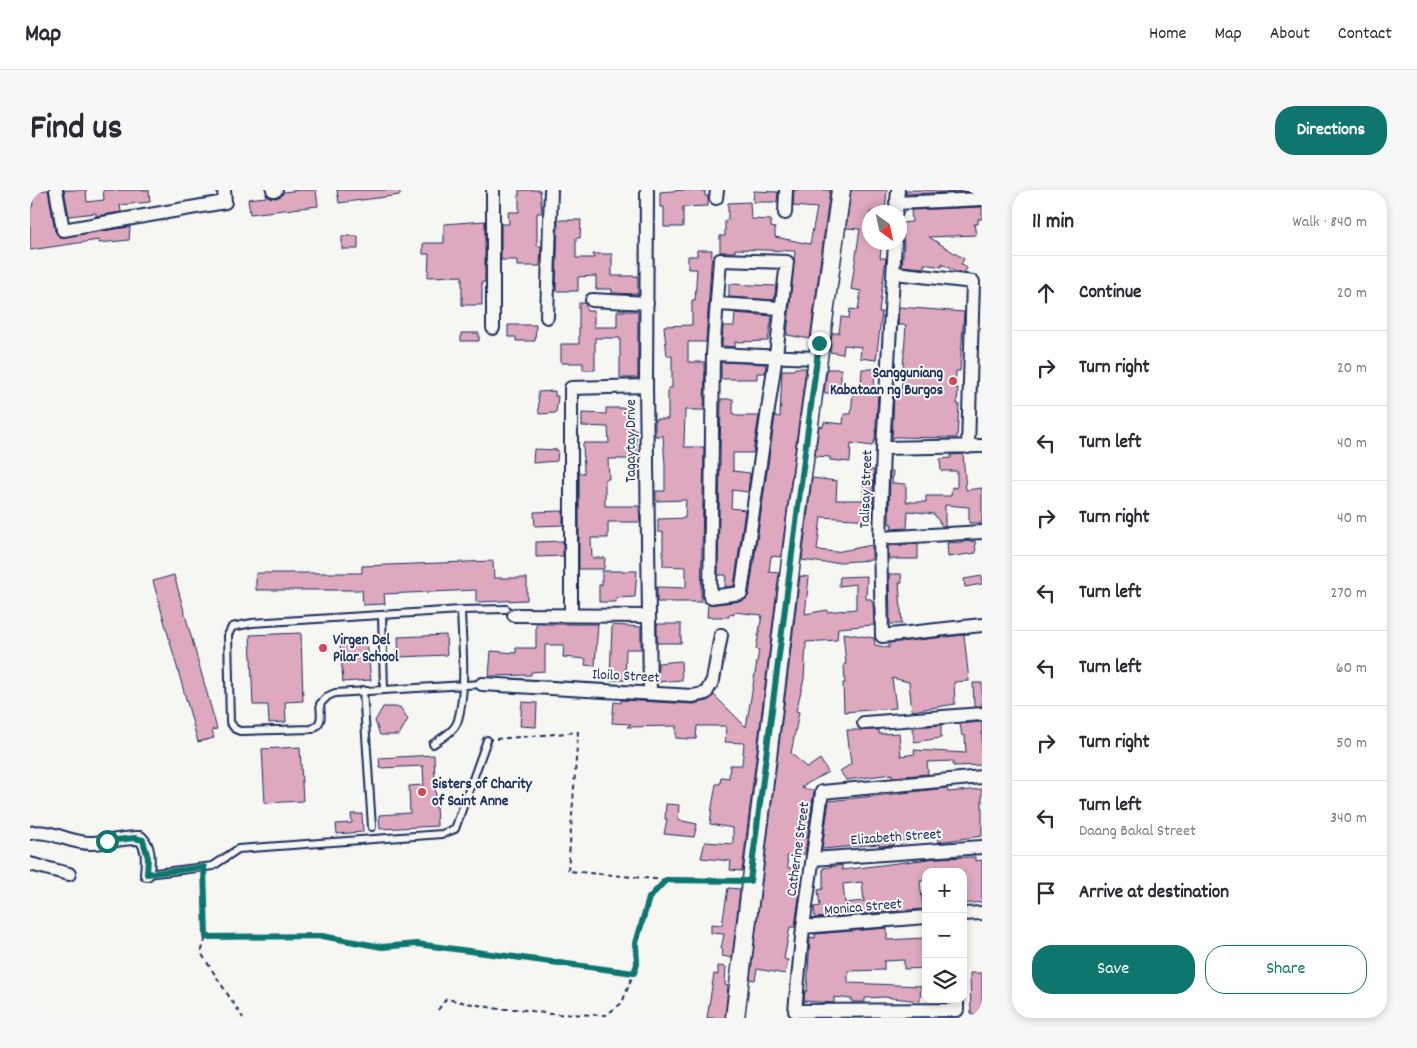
<!DOCTYPE html>
<html lang="en">
<head>
<meta charset="utf-8">
<style>
	body { margin:0; font-family:Dekko,sans-serif; background:#f7f7f7; color:#2b2b33 }
	.controls { position:absolute; right:15px; bottom:15px; display:grid; overflow:hidden; border-radius:10px; box-shadow:0 2px 8px #0003 }
	.controls button { width:45px; height:45px; display:grid; place-items:center; padding:0; border:0; border-bottom:1px solid #e1e1e2; background:#fff; color:#2b2b33; font:25px sans-serif }
	.compass { position:absolute; left:832px; top:15px; width:45px; height:45px; border-radius:50%; background:#fff; box-shadow:0 2px 8px #0003; rotate:147deg }
	.stop { position:absolute; width:15px; height:15px; margin:-11px; border:4px solid #0f766e; border-radius:50%; background:#fff }
	.stop.end { background:#0f766e; border-color:#fff; box-shadow:0 1px 5px #0008 }
	.list { margin:0; padding:0; list-style:none }
	h2 { display:flex; justify-content:space-between; align-items:center; height:65px; margin:0; padding:0 20px; font-size:21px }
	h2 small { font-size:16px; font-weight:400; color:#7c7c81 }
	.list li { display:grid; grid-template-columns:32px 1fr auto; gap:15px; align-items:center; box-sizing:border-box; height:75px; padding:0 20px; border-top:1px solid #e1e1e2 }
	.list b { display:block; font-size:19px; white-space:nowrap }
	.list p { margin:0; font-size:16px; white-space:nowrap; color:#7c7c81 }
	.list em { font-size:16px; font-style:normal; color:#7c7c81 }
	.actions { display:flex; gap:10px; padding:15px 20px }
	.actions a { flex:1; padding:11px 0; border:1px solid #0f766e; border-radius:20px; text-align:center; font-size:18px; color:#0f766e }
	.actions .main { background:#0f766e; color:#fff }
	.icon { flex:none; width:28px; height:28px; fill:none; stroke:currentColor; stroke-width:2; stroke-linecap:round; stroke-linejoin:round }
	.map { position:relative; flex:none; width:952px; height:828px; overflow:hidden; border-radius:20px }
	header { display:flex; align-items:center; gap:30px; box-sizing:border-box; height:70px; padding:0 25px; background:#fff; border-bottom:1px solid #e1e1e2 }
	header strong { font-size:24px }
	nav { display:flex; gap:28px; margin-inline-start:auto; font-size:18px }
	.intro { display:flex; align-items:center; justify-content:space-between; box-sizing:border-box; height:120px; padding:0 30px }
	h1 { margin:0; font-size:35px }
	.button { padding:12px 22px; border-radius:20px; background:#0f766e; color:#fff; font-size:18px; font-weight:700 }
	main { display:flex; gap:30px; padding:0 30px }
	aside { flex:1; background:#fff; border-radius:20px; box-shadow:0 2px 8px #0003 }
	.map>svg:first-child { display:block }
</style>
</head>
<body>
<header>
<strong>Map</strong>
<nav><a>Home</a><a>Map</a><a>About</a><a>Contact</a></nav>
</header>
<div class="intro"><h1>Find us</h1><a class="button">Directions</a></div>
<main>
<div class="map">
<svg width="952" height="828" viewBox="0 0 952 828">
	<rect width="100%" height="100%" fill="#f6f6f2"/>
	<filter id="ink" filterUnits="userSpaceOnUse"><feTurbulence type="fractalNoise" baseFrequency=".02" numOctaves="2"/><feDisplacementMap in="SourceGraphic" scale="10" xChannelSelector="R" yChannelSelector="G"/><feConvolveMatrix kernelMatrix="1 2 1 2 8 2 1 2 1" color-interpolation-filters="sRGB"/></filter>
	<g filter="url(#ink)">
		<path fill="#dea8be" stroke="#1b2f5e" fill-rule="evenodd" d="M 18,0 L 25,41 L 30,47 L 100,37 L 99,50 L 69,53 L 69,50 L 0,60 L 0,25 L 1,16 L 3,16 L 1,1 Z
			M 34,0 L 56,0 L 57,12 L 74,10 L 73,0 L 119,0 L 120,12 L 90,15 L 91,22 L 66,26 L 66,23 L 39,26 Z
			M 270,0 L 286,0 L 288,16 L 220,24 L 218,9 L 236,7 L 236,4 L 239,7 L 246,8 L 254,2 Z
			M 307,0 L 370,0 L 370,5 L 309,13 Z
			M 489,0 L 510,0 L 512,23 L 507,23 L 507,56 L 511,56 L 510,76 L 487,76 L 487,70 L 471,70 L 471,34 L 479,34 L 478,22 L 489,22 Z
			M 655,0 L 675,1 L 675,6 L 678,6 L 678,16 L 653,17 L 653,37 L 634,37 L 634,17 L 630,17 L 630,2 Z
			M 764,0 L 800,0 L 780,149 L 757,145 L 765,61 L 705,59 L 705,62 L 690,62 L 690,46 L 695,46 L 695,30 L 698,30 L 698,13 L 720,12 L 721,29 L 741,30 L 741,37 L 745,38 L 745,47 L 780,54 L 787,18 L 763,16 Z
			M 821,0 L 857,0 L 855,22 L 840,22 L 840,52 L 852,52 L 850,68 L 856,68 L 849,122 L 852,122 L 846,170 L 830,168 L 831,157 L 814,155 L 813,164 L 800,162 L 802,143 L 809,143 L 811,127 L 819,128 L 820,119 L 828,120 L 831,101 L 821,99 L 830,39 L 816,38 Z
			M 876,0 L 952,0 L 952,1 L 876,4 Z
			M 724,1 L 748,2 L 747,12 L 723,12 Z
			M 952,17 L 952,29 L 948,29 L 948,34 L 944,34 L 946,45 L 899,47 L 934,69 L 931,74 L 937,78 L 934,83 L 926,82 L 912,74 L 912,77 L 894,74 L 894,78 L 872,76 L 874,54 L 871,33 L 882,32 L 881,20 Z
			M 528,30 L 551,30 L 550,48 L 546,48 L 546,68 L 564,68 L 563,64 L 582,64 L 582,86 L 608,86 L 608,104 L 582,103 L 582,99 L 566,99 L 566,86 L 548,87 L 548,101 L 526,101 Z
			M 455,31 L 455,92 L 452,92 L 452,115 L 432,115 L 432,86 L 398,87 L 399,64 L 393,64 L 393,53 L 414,53 L 414,34 Z
			M 312,46 L 328,46 L 328,59 L 312,59 Z
			M 667,60 L 682,60 L 676,152 L 658,152 L 658,172 L 675,172 L 674,220 L 655,220 L 654,257 L 674,257 L 671,412 L 627,412 L 627,397 L 656,398 L 656,377 L 633,376 L 633,342 L 628,342 L 628,329 L 655,328 L 656,310 L 626,311 L 626,301 L 635,301 L 635,275 L 633,246 L 625,246 L 625,229 L 638,229 L 638,198 L 642,198 L 642,166 L 637,166 L 634,136 L 662,135 L 662,110 L 665,110 L 667,79 L 658,79 L 658,66 L 667,66 Z
			M 699,94 L 746,96 L 744,110 L 699,107 Z
			M 549,113 L 555,113 L 557,121 L 564,121 L 564,137 L 587,137 L 587,121 L 608,121 L 608,188 L 590,188 L 590,148 L 565,148 L 565,180 L 553,180 L 553,173 L 531,173 L 531,154 L 549,154 Z
			M 869,117 L 934,122 L 930,181 L 926,181 L 925,198 L 928,198 L 927,214 L 929,214 L 927,248 L 864,247 L 862,250 L 864,205 L 871,205 L 876,135 L 868,135 Z
			M 705,123 L 742,126 L 738,151 L 705,152 L 705,157 L 692,156 L 693,136 L 704,136 Z
			M 478,135 L 506,135 L 505,151 L 486,151 L 486,147 L 478,147 Z
			M 431,143 L 449,143 L 449,151 L 431,151 Z
			M 691,172 L 736,174 L 735,183 L 727,183 L 727,189 L 691,189 Z
			M 765,178 L 776,178 L 751,367 L 741,366 L 739,382 L 749,383 L 712,681 L 700,680 L 701,671 L 671,668 L 675,652 L 703,654 L 703,638 L 680,634 L 682,617 L 686,594 L 690,594 L 691,587 L 699,588 L 700,575 L 712,575 L 714,553 L 695,552 L 696,536 L 667,536 L 666,549 L 658,549 L 646,548 L 646,536 L 597,537 L 601,534 L 582,533 L 584,512 L 591,513 L 591,510 L 663,514 L 678,511 L 684,505 L 716,537 L 729,460 L 726,459 L 732,425 L 704,422 L 704,425 L 699,424 L 699,427 L 677,427 L 678,415 L 712,411 L 719,405 L 745,226 L 750,227 L 752,180 L 764,180 Z
			M 797,179 L 811,179 L 811,194 L 831,196 L 832,179 L 845,179 L 844,197 L 845,204 L 848,204 L 845,250 L 842,256 L 821,253 L 820,272 L 800,270 L 800,267 L 785,266 L 789,236 L 793,237 L 794,232 L 813,234 L 814,224 L 821,224 L 823,203 L 794,203 Z
			M 525,201 L 525,206 L 528,206 L 526,223 L 509,224 L 508,202 Z
			M 691,209 L 703,209 L 703,224 L 707,226 L 729,226 L 723,263 L 703,263 L 703,281 L 720,283 L 718,302 L 702,300 L 701,318 L 715,320 L 704,396 L 695,397 L 696,385 L 688,385 Z
			M 576,218 L 602,218 L 602,239 L 606,239 L 606,269 L 578,269 L 579,289 L 575,289 L 575,316 L 609,316 L 610,332 L 578,332 L 578,348 L 561,348 L 562,368 L 575,368 L 574,379 L 549,379 L 549,283 L 554,283 L 553,253 L 579,253 L 578,237 L 552,236 L 552,223 L 576,224 Z
			M 504,259 L 528,260 L 527,271 L 503,273 Z
			M 933,264 L 936,300 L 952,298 L 952,333 L 939,333 L 939,317 L 915,315 L 915,336 L 912,336 L 904,324 L 878,321 L 877,338 L 861,339 L 862,334 L 859,334 L 860,281 L 863,281 L 862,293 L 876,294 L 876,312 L 896,312 L 896,306 L 921,306 L 922,297 L 927,298 L 927,281 L 911,281 L 910,269 L 921,268 L 921,265 Z
			M 834,280 L 844,280 L 842,330 L 791,327 L 787,360 L 806,362 L 842,355 L 842,370 L 795,373 L 772,370 L 782,288 L 807,291 L 806,310 L 833,310 Z
			M 533,321 L 533,335 L 505,336 L 504,322 Z
			M 533,351 L 533,366 L 506,367 L 506,352 Z
			M 945,351 L 946,363 L 918,367 L 917,353 Z
			M 888,354 L 888,369 L 859,369 L 858,356 Z
			M 463,371 L 464,388 L 497,388 L 497,410 L 446,412 L 446,400 L 354,404 L 355,414 L 333,415 L 332,400 L 226,400 L 226,383 L 332,383 L 332,376 Z
			M 572,381 L 607,381 L 605,407 L 586,408 L 586,412 L 569,412 L 569,395 L 572,395 Z
			M 859,384 L 871,384 L 872,393 L 869,393 L 872,434 L 860,434 Z
			M 144,385 L 187,539 L 182,540 L 184,548 L 168,552 L 123,391 Z
			M 770,386 L 779,387 L 775,424 L 797,420 L 797,422 L 826,419 L 826,394 L 809,396 L 810,387 L 837,386 L 836,409 L 841,409 L 843,414 L 844,435 L 808,438 L 807,450 L 776,452 L 774,489 L 766,521 L 769,522 L 761,563 L 777,578 L 790,569 L 798,582 L 771,597 L 784,601 L 775,664 L 757,666 L 758,678 L 768,678 L 765,691 L 771,692 L 765,737 L 760,737 L 754,769 L 758,770 L 755,784 L 727,779 L 725,790 L 720,789 Z
			M 952,386 L 952,394 L 935,397 L 934,389 Z
			M 506,434 L 568,434 L 565,476 L 555,475 L 556,469 L 533,467 L 534,455 L 515,455 L 515,481 L 501,482 L 501,485 L 459,486 L 461,461 L 486,463 L 486,458 L 506,458 Z
			M 627,434 L 651,434 L 651,453 L 627,453 Z
			M 582,435 L 611,437 L 611,459 L 596,459 L 595,490 L 580,490 Z
			M 271,443 L 273,511 L 255,512 L 256,532 L 239,533 L 238,515 L 223,515 L 220,445 Z
			M 813,443 L 844,448 L 845,455 L 859,458 L 859,453 L 934,445 L 939,491 L 924,492 L 925,514 L 882,521 L 879,492 L 862,488 L 866,518 L 814,522 L 813,493 L 815,493 L 814,474 L 816,474 Z
			M 416,445 L 417,465 L 369,467 L 368,447 Z
			M 337,451 L 341,490 L 313,492 L 310,453 Z
			M 651,471 L 652,490 L 628,492 L 628,473 Z
			M 943,493 L 952,493 L 952,516 L 944,516 Z
			M 492,512 L 507,513 L 506,537 L 490,536 Z
			M 353,517 L 370,517 L 378,529 L 369,545 L 350,545 L 345,531 Z
			M 952,532 L 952,575 L 923,576 L 923,571 L 897,572 L 898,584 L 862,587 L 862,584 L 816,590 L 810,581 L 821,574 L 817,540 L 849,540 L 849,544 L 869,543 L 871,566 L 885,564 L 884,560 L 936,563 L 935,545 L 932,546 L 930,534 Z
			M 911,535 L 911,548 L 884,552 L 883,537 Z
			M 270,557 L 273,611 L 235,613 L 232,559 Z
			M 404,565 L 407,636 L 350,639 L 349,625 L 380,623 L 379,596 L 394,595 L 393,576 L 350,578 L 349,568 Z
			M 917,598 L 918,602 L 952,599 L 952,646 L 908,652 L 907,646 L 864,652 L 864,655 L 849,656 L 849,654 L 792,659 L 799,611 Z
			M 636,614 L 649,615 L 648,630 L 667,634 L 664,647 L 634,644 L 637,629 L 635,629 Z
			M 321,624 L 332,624 L 333,642 L 307,644 L 306,634 L 322,633 Z
			M 945,667 L 945,671 L 952,670 L 952,712 L 933,714 L 933,682 L 896,682 L 896,691 L 890,691 L 893,719 L 785,728 L 784,717 L 790,716 L 788,700 L 793,699 L 793,678 L 812,675 L 812,680 L 907,668 ZM 832,692 L 834,711 L 815,713 L 813,694 Z
			M 698,698 L 710,699 L 702,768 L 692,766 L 693,759 L 691,759 L 694,744 L 681,743 L 681,734 L 692,735 Z
			M 857,738 L 857,750 L 894,748 L 896,778 L 874,779 L 874,770 L 854,771 L 854,780 L 818,781 L 818,793 L 891,796 L 890,811 L 854,807 L 835,808 L 835,812 L 822,812 L 822,809 L 804,807 L 804,813 L 774,811 L 775,801 L 777,801 L 780,747 L 785,748 L 785,744 Z
			M 688,776 L 696,777 L 695,795 L 698,796 L 695,828 L 677,828 L 684,784 L 688,785 Z
			M 940,783 L 952,783 L 952,828 L 941,823 Z"/>
		<g fill="none" stroke-linecap="round" stroke-linejoin="round">
			<defs>
				<path id="lane" d="M 352,425 L 354,500
					M 452,494 L 305,503 L 298,506 L 290,514 C 291,526 293,533 282,539 L 210,541 L 205,539 L 200,532 L 198,445 L 202,437 L 222,433 L 431,420 L 476,419
					M 333,500 L 342,637
					M 403,554 C 412,548 425,541 428,530 C 437,498 432,453 431,420
					M 117,684 L 183,676 L 208,659 L 412,644 L 425,639 L 457,550"/>
				<path id="street" d="M 26,0 L 33,40 L 195,12 L 194,0
					M 243,0 L 246,0
					M 463,0 L 463,138
					M 617,0 L 616,196 L 620,502
					M 686,8 L 687,0
					M 866,13 L 952,9
					M 866,22 L 868,0
					M 755,23 L 756,0
					M 865,52 L 853,258 L 850,348 L 852,446 L 952,435
					M 690,70 L 757,72 L 746,165 L 711,403 L 680,407 L 683,164 Z
					M 865,83 L 943,92 L 938,257
					M 562,110 L 617,113
					M 688,114 L 750,118
					M 517,127 L 521,0
					M 683,164 L 787,168
					M 853,258 L 952,256
					M 850,348 L 952,342
					M 541,424 L 541,198 L 616,196
					M 484,425 L 618,426
					M 452,494 L 663,506 L 676,503 L 683,490 L 691,445
					M 834,533 L 952,524
					M 0,643 C 22,639 40,654 62,653 C 78,653 94,647 110,648 C 120,657 118,672 117,684
					M 783,669 L 952,657
					M 0,674 L 39,684
					M 933,724 L 952,723
					M 773,737 L 896,727
					M 927,809 L 927,820 L 765,821 L 773,737 L 792,602 L 952,587"/>
				<path id="secondary" d="M 705,828 L 767,322 L 811,0"/>
			</defs>
			<use href="#lane" stroke="#1b2f5e" stroke-width="10"/>
			<use href="#street" stroke="#1b2f5e" stroke-width="16"/>
			<use href="#secondary" stroke="#1b2f5e" stroke-width="21"/>
			<path stroke="#1b2f5e" stroke-width="2" stroke-dasharray="5 4" stroke-linecap="butt" d="M 466,549 L 548,542 L 538,681 L 636,690
				M 174,685 L 176,747 L 171,763 L 213,828
				M 176,747 L 292,746 L 352,757 L 387,754 L 604,783
				M 408,820 L 416,809 L 469,819 L 489,819 L 520,824 L 576,825 L 592,813 L 607,774 L 606,753 L 619,708 L 636,690 L 709,690"/>
			<use href="#lane" stroke="#f6f6f2" stroke-width="6"/>
			<use href="#street" stroke="#f6f6f2" stroke-width="12"/>
			<use href="#secondary" stroke="#f6f6f2" stroke-width="18"/>
		</g>
	</g>
	<g fill="none" stroke-linecap="round" stroke-linejoin="round" filter="url(#ink)">
		<path stroke="#0f766e" stroke-width="6" d="M 77,651 L 105,648 L 113,650 L 118,668 L 117,684 L 174,677 L 176,747 L 292,746 L 352,757 L 387,754 L 604,783 L 607,774 L 606,753 L 619,708 L 636,690 L 720,691 L 789,153"/>
	</g>
	<g fill="#d1495b" stroke="#f6f6f2" stroke-width="2">
		<circle cx="923" cy="191" r="5"/>
		<circle cx="293" cy="458" r="5"/>
		<circle cx="392" cy="602" r="5"/>
	</g>
	<g text-anchor="middle" stroke-width="4" stroke-linejoin="round" paint-order="stroke">
		<g font-size="15" font-weight="bold" fill="#1b2f5e" stroke="#f6f6f2" text-anchor="start">
			<text x="913" y="187" text-anchor="end">Sangguniang<tspan x="913" dy="17">Kabataan ng Burgos</tspan></text>
			<text x="303" y="454">Virgen Del<tspan x="303" dy="17">Pilar School</tspan></text>
			<text x="402" y="598">Sisters of Charity<tspan x="402" dy="17">of Saint Anne</tspan></text>
		</g>
		<g font-size="15" fill="#1b2f5e" stroke="#f6f6f2">
			<text transform="translate(600 251) rotate(-90)" y="5">Tagaytay Drive</text>
			<text transform="translate(835 299) rotate(-88)" y="5">Talisay Street</text>
			<text transform="translate(596 485) rotate(3)" y="5">Iloilo Street</text>
			<text transform="translate(866 646) rotate(-4)" y="5">Elizabeth Street</text>
			<text transform="translate(767 659) rotate(-82)" y="5">Catherine Street</text>
			<text transform="translate(833 716) rotate(-5)" y="5">Monica Street</text>
		</g>
	</g>
</svg>
<div class="controls">
<button>+</button>
<button>−</button>
<button><svg class="icon" aria-label="layers" viewBox="0 0 24 24"><path d="M12 4l9 5-9 5-9-5zM3 14l9 5 9-5"/></svg></button>
</div>
<svg class="compass" viewBox="-18 -18 36 36"><path d="M0-13l5 13h-10z" fill="#e53935"/><path d="M0 13l5-13h-10z" fill="#7c7c81"/></svg>
<div class="stop" style="left:77px;top:651px"></div>
<div class="stop end" style="left:789px;top:153px"></div>
</div>
<aside>
<h2>11 min<small>Walk · 840 m</small></h2>
<ul class="list">
<li><svg class="icon" aria-label="ahead" viewBox="0 0 24 24"><path d="M12 20V5M6 11l6-6 6 6"/></svg><div><b>Continue</b></div><em>20 m</em></li>
<li><svg class="icon" aria-label="right" viewBox="0 0 24 24"><path d="M7 20v-9h11M14 6l5 5-5 5"/></svg><div><b>Turn right</b></div><em>20 m</em></li>
<li><svg class="icon" aria-label="left" viewBox="0 0 24 24"><path d="M17 20v-9H6M10 6l-5 5 5 5"/></svg><div><b>Turn left</b></div><em>40 m</em></li>
<li><svg class="icon" aria-label="right" viewBox="0 0 24 24"><path d="M7 20v-9h11M14 6l5 5-5 5"/></svg><div><b>Turn right</b></div><em>40 m</em></li>
<li><svg class="icon" aria-label="left" viewBox="0 0 24 24"><path d="M17 20v-9H6M10 6l-5 5 5 5"/></svg><div><b>Turn left</b></div><em>270 m</em></li>
<li><svg class="icon" aria-label="left" viewBox="0 0 24 24"><path d="M17 20v-9H6M10 6l-5 5 5 5"/></svg><div><b>Turn left</b></div><em>60 m</em></li>
<li><svg class="icon" aria-label="right" viewBox="0 0 24 24"><path d="M7 20v-9h11M14 6l5 5-5 5"/></svg><div><b>Turn right</b></div><em>50 m</em></li>
<li><svg class="icon" aria-label="left" viewBox="0 0 24 24"><path d="M17 20v-9H6M10 6l-5 5 5 5"/></svg><div><b>Turn left</b><p>Daang Bakal Street</p></div><em>340 m</em></li>
<li><svg class="icon" aria-label="arrive" viewBox="0 0 24 24"><path d="M6 21V4h12l-3 4 3 4H6"/></svg><div><b>Arrive at destination</b></div></li>
</ul>
<div class="actions"><a class="main">Save</a><a>Share</a></div>
</aside>
</main>
</body>
</html>
